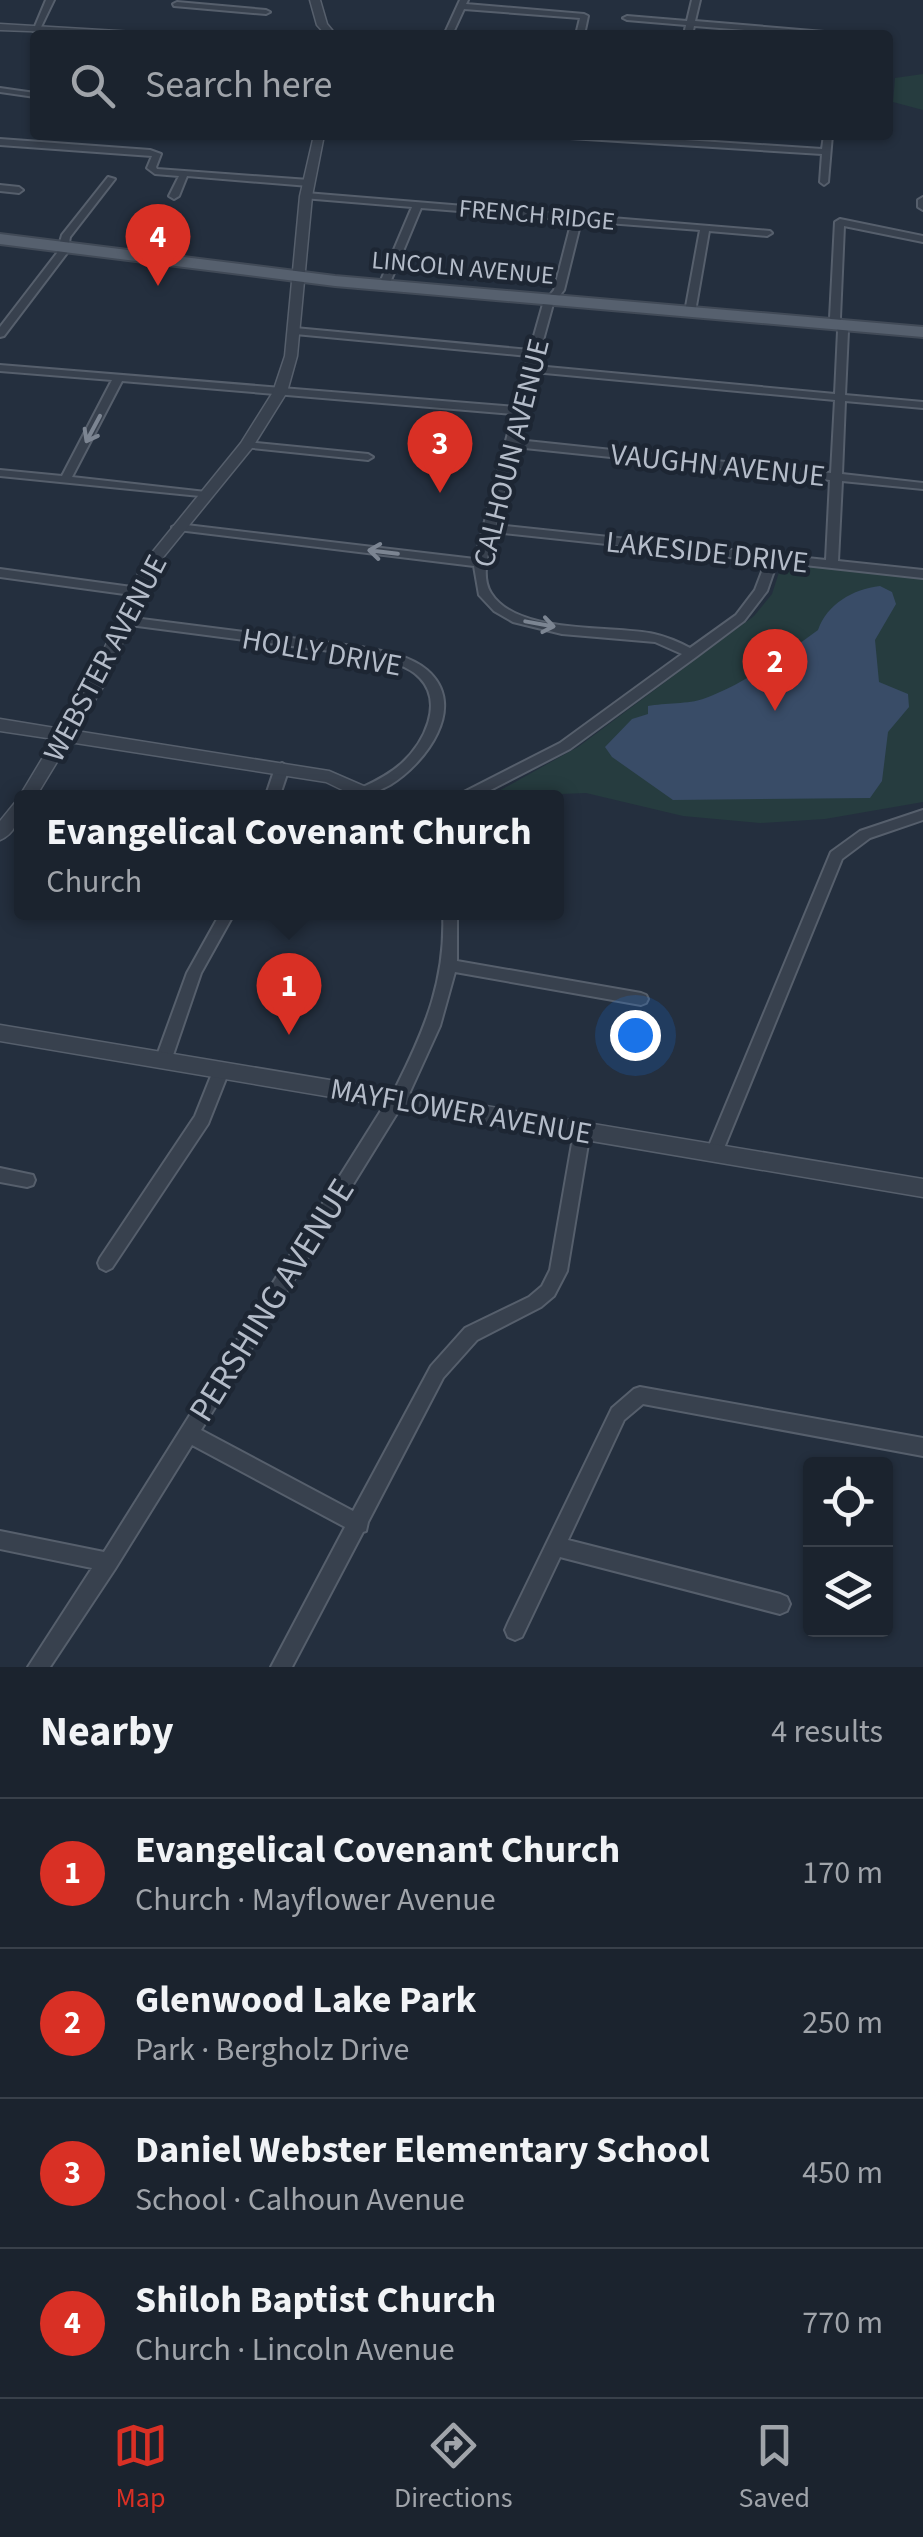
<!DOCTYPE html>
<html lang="en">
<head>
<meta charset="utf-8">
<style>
	body { margin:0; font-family:"Source Sans 3",sans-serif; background:#282f3a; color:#f1f3f6 }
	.controls { position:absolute; right:30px; bottom:30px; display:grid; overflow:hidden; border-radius:10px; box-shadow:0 2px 8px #0004 }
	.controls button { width:90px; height:90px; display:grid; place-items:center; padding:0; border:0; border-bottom:2px solid #39404a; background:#1b232e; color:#f1f3f6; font:50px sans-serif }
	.you { position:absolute; left:635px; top:1035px; width:35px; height:35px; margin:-25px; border:8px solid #fff; border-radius:50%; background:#1a73e8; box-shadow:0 0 0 15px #1a73e833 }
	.badge { display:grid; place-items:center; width:65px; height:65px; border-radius:50%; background:#d93025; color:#fff; font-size:32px; font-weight:700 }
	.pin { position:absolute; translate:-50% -82px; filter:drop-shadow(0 2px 5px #0008) }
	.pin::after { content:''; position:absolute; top:52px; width:35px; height:30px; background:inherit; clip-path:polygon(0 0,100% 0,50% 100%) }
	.popup { position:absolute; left:14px; top:790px; width:550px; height:130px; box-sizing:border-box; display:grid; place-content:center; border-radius:10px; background:#1b232e; filter:drop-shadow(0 2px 8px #0005); font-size:32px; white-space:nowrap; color:#a0a4aa }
	.popup b { font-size:38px; color:#f1f3f6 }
	.popup::after { content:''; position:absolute; left:50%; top:100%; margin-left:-20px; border:20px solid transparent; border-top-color:#1b232e }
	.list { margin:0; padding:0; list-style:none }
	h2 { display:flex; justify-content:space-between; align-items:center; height:130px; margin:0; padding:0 40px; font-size:42px }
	h2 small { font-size:32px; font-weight:400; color:#a0a4aa }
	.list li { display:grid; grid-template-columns:65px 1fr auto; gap:30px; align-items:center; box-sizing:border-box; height:150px; padding:0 40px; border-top:2px solid #39404a }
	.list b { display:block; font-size:38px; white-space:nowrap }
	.list p { margin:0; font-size:32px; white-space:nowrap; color:#a0a4aa }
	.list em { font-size:32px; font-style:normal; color:#a0a4aa }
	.icon { flex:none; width:55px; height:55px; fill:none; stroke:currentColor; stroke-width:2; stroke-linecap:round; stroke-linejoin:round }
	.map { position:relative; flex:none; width:923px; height:1667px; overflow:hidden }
	.search { position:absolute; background:#1b232e; box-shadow:0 2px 8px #0004; left:30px; right:30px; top:30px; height:110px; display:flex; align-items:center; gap:25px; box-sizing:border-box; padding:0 35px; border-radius:10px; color:#a0a4aa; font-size:38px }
	.sheet { height:730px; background:#1b232e }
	nav { display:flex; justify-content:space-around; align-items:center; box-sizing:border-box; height:140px; border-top:2px solid #39404a; background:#1b232e; font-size:28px; color:#a0a4aa }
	nav a { display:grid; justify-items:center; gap:5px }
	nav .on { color:#d93025 }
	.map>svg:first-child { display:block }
</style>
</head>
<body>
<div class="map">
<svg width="923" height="1667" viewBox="0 0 923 1667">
	<rect width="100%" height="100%" fill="#242f3e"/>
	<path fill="#263c3f" d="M 923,74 L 923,110 L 893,102 L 895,78 Z
		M 782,563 L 923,579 L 923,802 L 825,819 L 760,823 L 683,816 L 586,793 L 488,797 L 578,747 L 754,616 L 772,594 Z"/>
	<path fill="#394c67" d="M 880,586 L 892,592 L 896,604 L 875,640 L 879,682 L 908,694 L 909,707 L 888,732 L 882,781 L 870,798 L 673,800 L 612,757 L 605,747 L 632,719 L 648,714 L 648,706 C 664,703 690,704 703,699 C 745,684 782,656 818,630 C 827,604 853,589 880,586 Z"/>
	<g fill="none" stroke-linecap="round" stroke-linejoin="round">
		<defs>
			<path id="minor" d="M 46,0 L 54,0 L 40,29 L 33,31 Z
				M 460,0 L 468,0 L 466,4 L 584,14 L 588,16 L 584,35 L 576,35 L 580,18 L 464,9 L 452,35 L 444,35 Z
				M 692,0 L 700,0 L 695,21 L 836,33 L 840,35 L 807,35 L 694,26 L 692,35 L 684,35 L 686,25 L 627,20 L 623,18 L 627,16 L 687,21 Z
				M 177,2 L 266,10 L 270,12 L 266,14 L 174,6 L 173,4 Z
				M 0,88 L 35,93 L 35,97 L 0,92 Z
				M 566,135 L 609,135 L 822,149 L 824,135 L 832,135 L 828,182 L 824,185 L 820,182 L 822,154 L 570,138 Z
				M 0,139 L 150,150 L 161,154 L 156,167 L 157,169 L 309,180 L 313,183 L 309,186 L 187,176 L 179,196 L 174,199 L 169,196 L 179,176 L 155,174 L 147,168 L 152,156 L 0,145 Z
				M 108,177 L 115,179 L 70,237 L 67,253 L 4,336 L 0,337 L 0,327 L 57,253 L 62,235 Z
				M 0,185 L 19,187 L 23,190 L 19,193 L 0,191 Z
				M 306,193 L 770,231 L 772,233 L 767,236 L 709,231 L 695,312 L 690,315 L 685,312 L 700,230 L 581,221 L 564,290 L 553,304 L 536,366 L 835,394 L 838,331 L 830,318 L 835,222 L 840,219 L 923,236 L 923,242 L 844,226 L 840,318 L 848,331 L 845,395 L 923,402 L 923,408 L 845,401 L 842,474 L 923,483 L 923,489 L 842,481 L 838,561 L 923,570 L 923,578 L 777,562 L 767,591 L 744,621 L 696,657 L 570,749 L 475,798 L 457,798 L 458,795 L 560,743 L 682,654 L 655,642 L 562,634 L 513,622 L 494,611 L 479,595 L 474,566 L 178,530 L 172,527 L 178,524 L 475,559 L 513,414 L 122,381 L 72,477 L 206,492 L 212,495 L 210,497 L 0,476 L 0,470 L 62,476 L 112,380 L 0,371 L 0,365 L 515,407 L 528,356 L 295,334 L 290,331 L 295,328 L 530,350 L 543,304 L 554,290 L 572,220 L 421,208 L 389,285 L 384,288 L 379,285 L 412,207 L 303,198 L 303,194 ZM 534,372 L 835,400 L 831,473 L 517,440 L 526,411 L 525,409 ZM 515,447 L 830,480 L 826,560 L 496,525 ZM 494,532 L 766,561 L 755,590 L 736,615 L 690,648 C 679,642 667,637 654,634 C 610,625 517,635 491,593 C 480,576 489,550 494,532 Z
				M 923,197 L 923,210 L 918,207 L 918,200 Z
				M 247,442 L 368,454 L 373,457 L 368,460 L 243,447 L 242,445 Z
				M 0,569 L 139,588 L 145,592 L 139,596 L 0,577 Z
				M 126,617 L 361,647 C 383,651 409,655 427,670 C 469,706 425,764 390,785 C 380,790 372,795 361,794 L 359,791 L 361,788 C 376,781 390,774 402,763 C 424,743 444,703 420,678 C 406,663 380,659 361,655 L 122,624 L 120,621 Z
				M 282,763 L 289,768 L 279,798 L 265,798 L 275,768 Z
				M 923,810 L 923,820 L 870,838 L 842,859 L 722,1153 L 720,1158 L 714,1160 L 708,1158 L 706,1153 L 831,852 L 860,831 Z
				M 221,912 L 235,912 L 201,973 L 171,1061 L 168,1065 L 163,1067 L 158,1065 L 155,1061 L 187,973 Z
				M 443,912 L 457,912 L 457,961 L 641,993 L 646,995 L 648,999 L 646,1003 L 641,1005 L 455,972 L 440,1026 L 409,1094 L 201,1430 L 353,1511 L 431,1366 L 465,1328 L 529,1297 L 542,1286 L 550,1270 L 574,1132 L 576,1127 L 582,1125 L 588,1127 L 590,1132 L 567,1271 L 554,1296 L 541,1307 L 477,1340 L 443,1378 L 368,1522 L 366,1531 L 363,1532 L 292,1667 L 271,1667 L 345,1527 L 192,1445 L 115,1569 L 50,1667 L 28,1667 L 92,1568 L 0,1549 L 0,1531 L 104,1552 L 397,1085 C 426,1027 446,978 443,912 Z
				M 221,1065 L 226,1067 L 229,1071 L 208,1124 L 112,1268 L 106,1271 L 100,1268 L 98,1263 L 100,1258 L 195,1116 L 213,1071 L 216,1067 Z
				M 0,1168 L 33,1175 L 35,1180 L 33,1185 L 27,1187 L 0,1182 Z
				M 640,1387 L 923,1438 L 923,1456 L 643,1404 L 624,1420 L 568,1540 L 780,1594 L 787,1597 L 790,1604 L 787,1611 L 780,1614 L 560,1557 L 522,1637 L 515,1640 L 508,1637 L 505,1630 L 508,1623 L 612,1408 L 634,1389 Z"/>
			<path id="tertiary" d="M 310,0 L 320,0 L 327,24 L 336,35 L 326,35 L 317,25 Z
				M 0,24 L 134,32 L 139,35 L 0,30 Z
				M 314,135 L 324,135 L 312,196 L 297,356 L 287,392 L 252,448 L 156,566 L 103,687 L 76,731 L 329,771 L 382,794 L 384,798 L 359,798 L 326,782 L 69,742 L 35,798 L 21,798 C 21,814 17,833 0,840 L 0,821 L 18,799 L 54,739 L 0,731 L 0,719 L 61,729 L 87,687 L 142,565 L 241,443 L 273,392 L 285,356 L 300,196 Z
				M 0,1025 L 923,1179 L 923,1197 L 0,1041 Z"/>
			<path id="primary" d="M 0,234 L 335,276 L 923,327 L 923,337 L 335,286 L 0,244 Z"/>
		</defs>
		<use href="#minor" stroke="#565f6c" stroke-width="4"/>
		<use href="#tertiary" stroke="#565f6c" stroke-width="3"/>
		<use href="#primary" stroke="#414a57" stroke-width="4"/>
		<use href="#minor" fill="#38414e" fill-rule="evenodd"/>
		<use href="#tertiary" fill="#38414e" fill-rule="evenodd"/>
		<use href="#primary" fill="#56606e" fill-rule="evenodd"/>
	</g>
	<defs><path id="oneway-shaft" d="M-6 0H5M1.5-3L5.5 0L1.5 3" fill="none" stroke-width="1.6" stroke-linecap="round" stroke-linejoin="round" transform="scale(2.5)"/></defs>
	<g stroke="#7c8592">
		<use href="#oneway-shaft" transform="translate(93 429) rotate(118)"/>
		<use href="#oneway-shaft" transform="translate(383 552) rotate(-173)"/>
		<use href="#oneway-shaft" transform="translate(540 624) rotate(10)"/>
	</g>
	<g text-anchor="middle" stroke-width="9" stroke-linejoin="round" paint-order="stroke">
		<g font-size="25" fill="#b4bcc9" stroke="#1d2633">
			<text transform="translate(537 214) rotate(5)" y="9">FRENCH RIDGE</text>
			<text transform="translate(463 267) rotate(5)" y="9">LINCOLN AVENUE</text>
		</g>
		<g font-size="30" fill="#b4bcc9" stroke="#1d2633">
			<text transform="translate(511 453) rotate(-76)" y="10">CALHOUN AVENUE</text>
			<text transform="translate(718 465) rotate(6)" y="10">VAUGHN AVENUE</text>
			<text transform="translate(707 552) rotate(6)" y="10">LAKESIDE DRIVE</text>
			<text transform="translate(322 652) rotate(10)" y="10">HOLLY DRIVE</text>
			<text transform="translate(105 658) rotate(-62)" y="10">WEBSTER AVENUE</text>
			<text transform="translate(461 1111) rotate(10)" y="10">MAYFLOWER AVENUE</text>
		</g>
		<g font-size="35" fill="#b4bcc9" stroke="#1d2633">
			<text transform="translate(271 1300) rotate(-58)" y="12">PERSHING AVENUE</text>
		</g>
	</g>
</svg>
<div class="controls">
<button><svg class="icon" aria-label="locate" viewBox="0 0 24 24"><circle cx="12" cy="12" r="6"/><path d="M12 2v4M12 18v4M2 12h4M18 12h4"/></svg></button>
<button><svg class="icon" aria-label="layers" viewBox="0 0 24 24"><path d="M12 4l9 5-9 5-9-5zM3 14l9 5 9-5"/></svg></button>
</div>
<div class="you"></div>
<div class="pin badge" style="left:289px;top:1035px">1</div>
<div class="popup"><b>Evangelical Covenant Church</b>Church</div>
<div class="pin badge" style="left:775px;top:711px">2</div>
<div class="pin badge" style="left:440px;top:493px">3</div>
<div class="pin badge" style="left:158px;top:286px">4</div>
<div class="search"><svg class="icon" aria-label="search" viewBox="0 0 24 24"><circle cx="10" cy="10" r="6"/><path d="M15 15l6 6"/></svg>Search here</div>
</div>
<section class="sheet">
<h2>Nearby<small>4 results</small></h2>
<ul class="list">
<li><span class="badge">1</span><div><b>Evangelical Covenant Church</b><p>Church · Mayflower Avenue</p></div><em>170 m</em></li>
<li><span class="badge">2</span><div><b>Glenwood Lake Park</b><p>Park · Bergholz Drive</p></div><em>250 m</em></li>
<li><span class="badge">3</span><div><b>Daniel Webster Elementary School</b><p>School · Calhoun Avenue</p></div><em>450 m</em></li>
<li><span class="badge">4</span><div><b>Shiloh Baptist Church</b><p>Church · Lincoln Avenue</p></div><em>770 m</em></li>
</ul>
</section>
<nav>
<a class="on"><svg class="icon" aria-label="map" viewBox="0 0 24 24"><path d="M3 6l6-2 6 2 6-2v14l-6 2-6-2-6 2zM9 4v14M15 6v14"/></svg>Map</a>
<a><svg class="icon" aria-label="directions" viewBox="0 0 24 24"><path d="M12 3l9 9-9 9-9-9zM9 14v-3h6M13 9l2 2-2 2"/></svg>Directions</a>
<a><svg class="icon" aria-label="saved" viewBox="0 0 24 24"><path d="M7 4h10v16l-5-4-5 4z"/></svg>Saved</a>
</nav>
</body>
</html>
